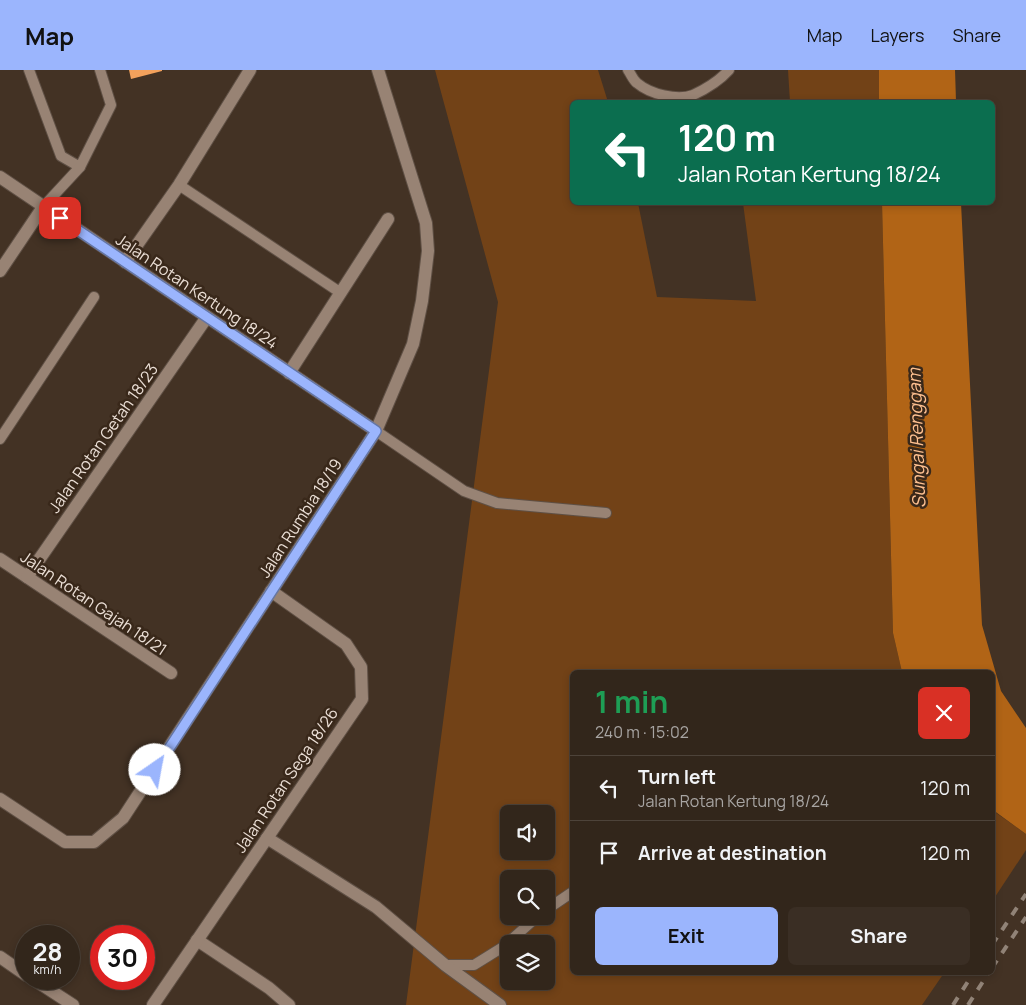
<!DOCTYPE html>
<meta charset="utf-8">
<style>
:root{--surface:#32261b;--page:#3a2e24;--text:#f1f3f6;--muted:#a8a5a3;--line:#4d433a;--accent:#9bb5fd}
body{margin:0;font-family:Manrope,sans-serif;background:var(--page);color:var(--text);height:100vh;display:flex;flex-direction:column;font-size:19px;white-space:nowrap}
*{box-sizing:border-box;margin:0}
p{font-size:16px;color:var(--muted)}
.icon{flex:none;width:28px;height:28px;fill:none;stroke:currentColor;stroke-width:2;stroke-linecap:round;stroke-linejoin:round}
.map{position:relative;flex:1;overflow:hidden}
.details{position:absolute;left:570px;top:600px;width:425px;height:305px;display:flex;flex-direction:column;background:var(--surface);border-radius:8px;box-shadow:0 2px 8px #0003,0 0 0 1px var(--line)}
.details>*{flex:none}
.top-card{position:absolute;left:570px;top:30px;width:425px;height:105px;border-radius:8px;box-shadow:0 2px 8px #0003,0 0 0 1px var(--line);background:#0b6e4f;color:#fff;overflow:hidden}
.buttons{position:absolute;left:500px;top:735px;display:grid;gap:10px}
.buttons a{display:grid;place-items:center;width:55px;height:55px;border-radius:8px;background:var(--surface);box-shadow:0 2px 8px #0003,0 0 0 1px var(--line);font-size:25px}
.speed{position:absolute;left:15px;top:855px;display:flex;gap:10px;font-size:25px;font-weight:700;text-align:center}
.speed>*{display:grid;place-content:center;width:65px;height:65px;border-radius:50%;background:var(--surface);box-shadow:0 2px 8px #0003,0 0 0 1px var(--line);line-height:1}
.speed small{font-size:12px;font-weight:400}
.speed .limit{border:8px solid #d22;background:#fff;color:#111}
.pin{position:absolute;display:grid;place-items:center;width:42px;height:42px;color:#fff;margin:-21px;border-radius:10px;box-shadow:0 2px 8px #0006}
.me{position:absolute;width:55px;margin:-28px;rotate:33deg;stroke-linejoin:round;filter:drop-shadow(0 0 4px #0008)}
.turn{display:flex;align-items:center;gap:18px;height:105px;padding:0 25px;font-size:22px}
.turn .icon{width:65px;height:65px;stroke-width:2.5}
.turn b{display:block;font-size:35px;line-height:42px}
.round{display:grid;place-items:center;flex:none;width:52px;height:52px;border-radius:8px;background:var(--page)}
.headline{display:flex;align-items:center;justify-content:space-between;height:85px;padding:0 25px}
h1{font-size:30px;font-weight:700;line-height:38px;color:#1e9e55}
.cta{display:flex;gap:10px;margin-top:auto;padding:10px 25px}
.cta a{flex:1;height:58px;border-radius:8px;background:var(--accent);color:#111;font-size:20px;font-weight:700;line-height:58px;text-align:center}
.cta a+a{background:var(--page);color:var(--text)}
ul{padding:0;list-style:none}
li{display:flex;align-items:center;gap:15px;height:65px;padding:0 25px;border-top:1px solid var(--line)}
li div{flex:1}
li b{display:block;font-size:19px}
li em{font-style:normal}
header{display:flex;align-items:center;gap:30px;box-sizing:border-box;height:70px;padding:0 25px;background:var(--accent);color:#111}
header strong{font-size:24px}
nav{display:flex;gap:28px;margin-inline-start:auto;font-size:18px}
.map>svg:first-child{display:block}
.green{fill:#724217;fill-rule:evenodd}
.water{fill:#b16416}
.building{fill:#f3a15c}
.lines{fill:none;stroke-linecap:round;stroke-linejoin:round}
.lane-casing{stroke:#5f5045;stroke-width:12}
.street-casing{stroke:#5f5045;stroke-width:14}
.lane{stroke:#988374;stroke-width:10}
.street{stroke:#988374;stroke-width:12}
.rail{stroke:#918377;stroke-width:4;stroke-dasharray:9 9;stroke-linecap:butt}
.route-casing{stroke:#6576a4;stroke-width:12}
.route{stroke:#9bb5fd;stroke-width:9}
.labels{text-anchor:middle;stroke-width:5;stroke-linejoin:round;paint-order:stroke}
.street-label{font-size:16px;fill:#ebdfd6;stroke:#39281a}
.water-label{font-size:18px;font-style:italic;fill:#fec090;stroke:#39281a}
</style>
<header>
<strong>Map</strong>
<nav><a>Map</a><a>Layers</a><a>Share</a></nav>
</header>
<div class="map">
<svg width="1026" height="935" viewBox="0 0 1026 935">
<rect width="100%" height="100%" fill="#433224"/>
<g class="green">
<path d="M435 0H598L608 32H572V132L638 133 657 227 756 231 743 133H882L893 563 902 602H572V902L944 903 922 935H406L498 232ZM509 744H546V781H509ZM509 809H546V846H509ZM509 874H546V911H509Z"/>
<polygon points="788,0 879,0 879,32 790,32"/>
<polygon points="992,740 1026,764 1026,780 993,830"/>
</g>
<g class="water">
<polygon points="879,0 955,0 956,32 879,32"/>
<polygon points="882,133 961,133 982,555 1001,621 1026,658 1026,764 993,740 992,602 902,602 893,563"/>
</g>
<polygon class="building" points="129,0 162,0 162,1 131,9"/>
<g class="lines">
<defs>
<g id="lane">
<polyline points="29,0 61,86 80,97"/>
<path d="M628 0C631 4 633 10 637 13 650 24 677 31 693 25 706 19 720 10 729 0"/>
<polyline points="179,115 341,223"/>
<polyline points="43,137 80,97 111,35 100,0"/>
<polyline points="376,361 464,421 497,433 606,443"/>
<polyline points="0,369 94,227"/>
<polyline points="546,840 571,823"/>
<polyline points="445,895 474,895 503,877 538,846"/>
</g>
<g id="street">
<polyline points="0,107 376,361"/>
<polyline points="125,192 179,115 250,0"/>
<polyline points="0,201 43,137"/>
<polyline points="289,303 388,149"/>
<polyline points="0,489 171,603"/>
<polyline points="27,507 207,247"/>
<polyline points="0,729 65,772 94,772 123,748 376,361 413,274 422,231 428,181 426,153 378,0"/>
<polyline points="267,768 376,837 445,895 500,935"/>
<polyline points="197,870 269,918 289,935"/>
<polyline points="0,887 26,905"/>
<polyline points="33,909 73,935"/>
<polyline points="153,935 362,629 361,597 346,574 271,521"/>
</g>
</defs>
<use href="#lane" class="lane-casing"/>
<use href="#street" class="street-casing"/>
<use href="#lane" class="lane"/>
<use href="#street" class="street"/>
<g class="rail">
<polyline points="992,875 1026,824"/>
<polyline points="992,898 1026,847"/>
<polyline points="953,935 974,902"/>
<polyline points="968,935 989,902"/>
</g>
</g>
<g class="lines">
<defs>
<polyline id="route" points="60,148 376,361 155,700"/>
</defs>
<use href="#route" class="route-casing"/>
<use href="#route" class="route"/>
</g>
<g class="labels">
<g class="street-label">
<text transform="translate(197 221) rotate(34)" y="6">Jalan Rotan Kertung 18/24</text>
<text transform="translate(103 368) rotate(-55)" y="6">Jalan Rotan Getah 18/23</text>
<text transform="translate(300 448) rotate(-57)" y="6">Jalan Rumbia 18/19</text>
<text transform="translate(94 533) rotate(34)" y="6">Jalan Rotan Gajah 18/21</text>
<text transform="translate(286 710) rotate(-56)" y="6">Jalan Rotan Sega 18/26</text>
</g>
<g class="water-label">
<text transform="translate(917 368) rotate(-92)" y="6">Sungai Renggam</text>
</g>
</g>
</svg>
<div class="buttons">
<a><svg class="icon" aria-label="sound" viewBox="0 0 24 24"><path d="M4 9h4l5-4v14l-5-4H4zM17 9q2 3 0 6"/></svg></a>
<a><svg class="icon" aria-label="search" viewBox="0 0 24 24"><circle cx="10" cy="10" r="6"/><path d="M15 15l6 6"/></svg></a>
<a><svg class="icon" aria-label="layers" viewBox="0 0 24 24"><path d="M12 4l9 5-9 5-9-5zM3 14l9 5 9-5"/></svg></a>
</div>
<div class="speed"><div>28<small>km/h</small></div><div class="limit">30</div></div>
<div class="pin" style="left:60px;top:148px;background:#d93025"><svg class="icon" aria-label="arrive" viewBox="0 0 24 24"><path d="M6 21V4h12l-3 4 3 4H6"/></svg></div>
<svg class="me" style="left:155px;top:700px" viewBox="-20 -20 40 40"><circle r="19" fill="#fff"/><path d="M0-13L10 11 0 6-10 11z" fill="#9bb5fd"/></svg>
<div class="top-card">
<div class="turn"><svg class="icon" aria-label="left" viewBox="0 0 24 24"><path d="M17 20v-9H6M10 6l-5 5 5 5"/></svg><div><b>120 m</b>Jalan Rotan Kertung 18/24</div></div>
</div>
<section class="details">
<div class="headline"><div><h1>1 min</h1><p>240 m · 15:02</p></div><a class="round" style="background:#d93025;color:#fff"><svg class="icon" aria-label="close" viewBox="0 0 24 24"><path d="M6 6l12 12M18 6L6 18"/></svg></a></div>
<ul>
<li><svg class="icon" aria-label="left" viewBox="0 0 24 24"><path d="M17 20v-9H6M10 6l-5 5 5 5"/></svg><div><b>Turn left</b><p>Jalan Rotan Kertung 18/24</p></div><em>120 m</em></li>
<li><svg class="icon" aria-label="arrive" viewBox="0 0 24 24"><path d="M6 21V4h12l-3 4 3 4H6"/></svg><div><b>Arrive at destination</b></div><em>120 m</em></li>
</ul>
<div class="cta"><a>Exit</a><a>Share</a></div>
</section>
</div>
